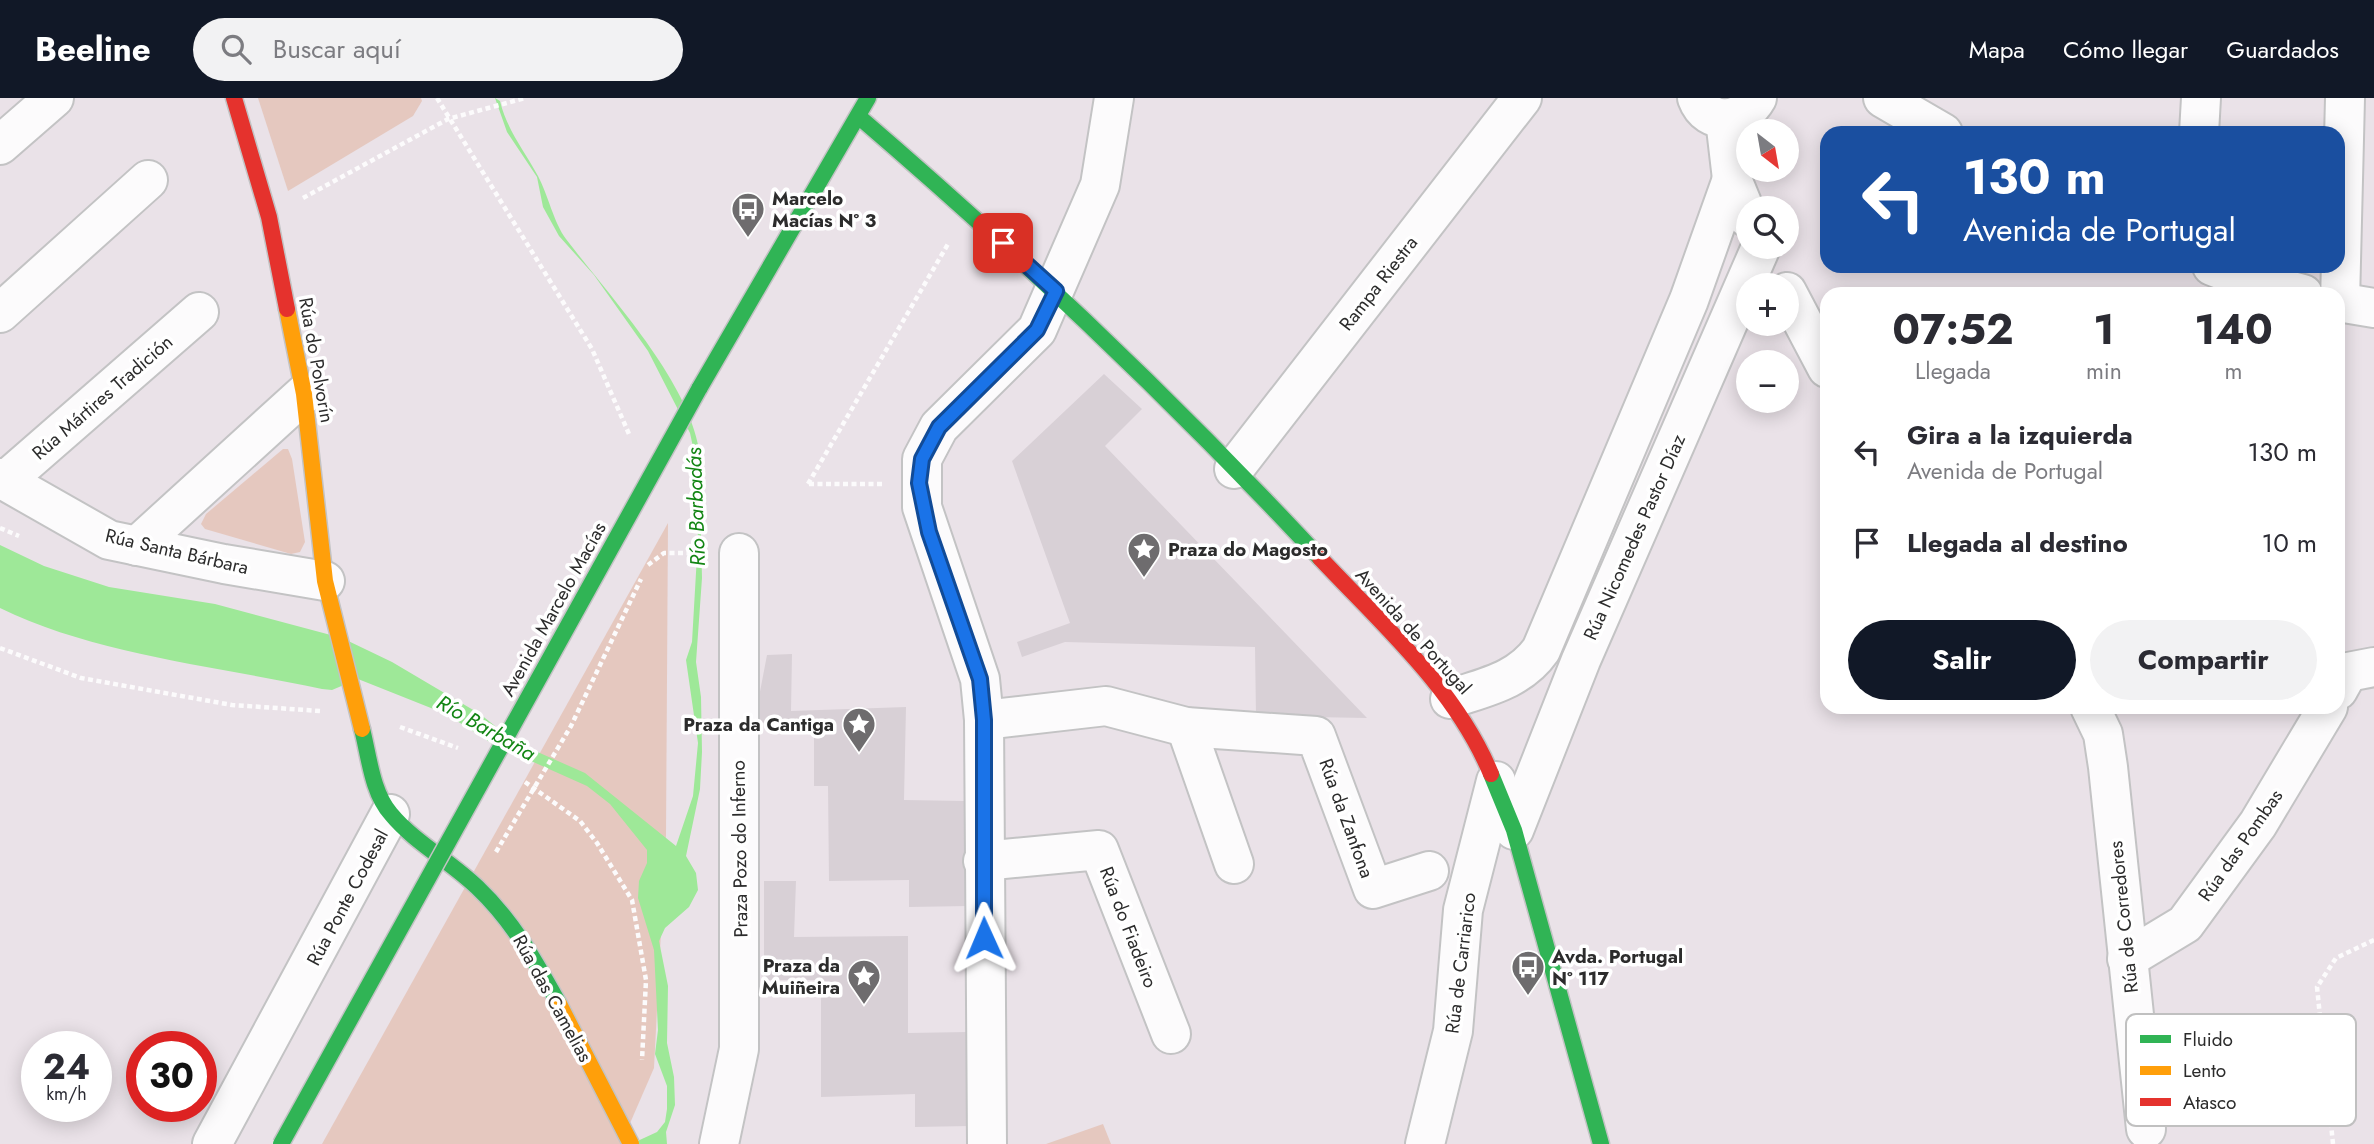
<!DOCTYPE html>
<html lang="es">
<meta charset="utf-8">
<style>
:root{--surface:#fff;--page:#f2f2f3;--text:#2b2b33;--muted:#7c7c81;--accent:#111827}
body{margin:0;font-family:Jost,sans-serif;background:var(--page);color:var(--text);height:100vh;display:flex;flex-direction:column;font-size:26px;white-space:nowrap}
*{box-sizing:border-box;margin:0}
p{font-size:23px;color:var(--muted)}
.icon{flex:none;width:38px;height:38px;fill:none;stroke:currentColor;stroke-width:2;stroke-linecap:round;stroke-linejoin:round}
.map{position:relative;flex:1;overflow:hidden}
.side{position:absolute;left:1820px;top:189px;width:525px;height:427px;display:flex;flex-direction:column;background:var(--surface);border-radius:21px;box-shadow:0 4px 18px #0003}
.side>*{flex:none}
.top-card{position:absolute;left:1820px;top:28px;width:525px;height:147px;border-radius:21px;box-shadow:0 4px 18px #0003;background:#1a4fa0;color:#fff;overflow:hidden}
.needle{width:46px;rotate:149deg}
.tools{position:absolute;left:1736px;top:21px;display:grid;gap:14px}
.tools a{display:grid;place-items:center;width:63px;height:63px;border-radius:50%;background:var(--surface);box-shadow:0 4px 18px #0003;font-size:35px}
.speed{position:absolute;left:21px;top:933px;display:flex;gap:14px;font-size:35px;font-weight:700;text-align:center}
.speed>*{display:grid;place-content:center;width:91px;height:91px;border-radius:50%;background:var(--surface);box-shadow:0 4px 18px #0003;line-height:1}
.speed small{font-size:18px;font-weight:400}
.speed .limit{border:10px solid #d22;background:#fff;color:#111}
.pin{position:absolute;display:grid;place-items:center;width:60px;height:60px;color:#fff;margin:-30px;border-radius:14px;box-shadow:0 4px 10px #0006}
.me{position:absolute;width:77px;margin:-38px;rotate:359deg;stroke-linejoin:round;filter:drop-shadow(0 0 5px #0008)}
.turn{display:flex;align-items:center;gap:24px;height:147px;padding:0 28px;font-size:32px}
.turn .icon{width:91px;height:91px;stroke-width:2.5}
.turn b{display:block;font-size:49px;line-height:60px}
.eta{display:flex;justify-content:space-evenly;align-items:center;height:119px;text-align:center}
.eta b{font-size:42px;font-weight:700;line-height:49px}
.primary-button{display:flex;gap:14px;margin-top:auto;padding:14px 28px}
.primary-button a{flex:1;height:80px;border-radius:42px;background:var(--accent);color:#fff;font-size:28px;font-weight:700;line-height:80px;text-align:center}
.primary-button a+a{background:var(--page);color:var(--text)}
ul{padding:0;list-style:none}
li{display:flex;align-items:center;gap:21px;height:91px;padding:0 28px}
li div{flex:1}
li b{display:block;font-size:26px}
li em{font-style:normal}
header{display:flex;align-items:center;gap:42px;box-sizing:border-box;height:98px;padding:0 35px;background:var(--accent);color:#fff}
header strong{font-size:33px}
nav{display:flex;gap:38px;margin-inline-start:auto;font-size:24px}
.search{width:490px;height:63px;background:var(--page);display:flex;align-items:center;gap:18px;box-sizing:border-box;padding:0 24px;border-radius:38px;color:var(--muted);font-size:26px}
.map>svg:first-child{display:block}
.green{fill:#e5c8bf}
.plaza{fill:#d8d0d6}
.water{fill:#9ee898}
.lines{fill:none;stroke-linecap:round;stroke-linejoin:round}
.street-casing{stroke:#c3c3c4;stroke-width:42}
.fast-casing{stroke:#c3c3c4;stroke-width:19}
.slow-casing{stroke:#c3c3c4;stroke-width:19}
.jam-casing{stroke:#c3c3c4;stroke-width:19}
.path{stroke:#fcfbfc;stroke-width:4.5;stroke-dasharray:5 3.5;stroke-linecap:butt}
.street{stroke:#fcfbfc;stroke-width:38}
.fast{stroke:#30b455;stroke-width:16}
.slow{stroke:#ff9f0a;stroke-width:16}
.jam{stroke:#e5322d;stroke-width:16}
.fast-bridge-casing{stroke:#c3c3c4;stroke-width:19;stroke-linecap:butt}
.slow-bridge-casing{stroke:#c3c3c4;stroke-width:19;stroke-linecap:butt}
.fast-bridge{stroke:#30b455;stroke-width:16}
.slow-bridge{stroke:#ff9f0a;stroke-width:16}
.route-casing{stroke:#114b97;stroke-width:18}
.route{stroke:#1a73e8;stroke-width:12}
.labels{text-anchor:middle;stroke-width:7;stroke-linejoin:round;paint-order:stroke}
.poi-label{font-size:19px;font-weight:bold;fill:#2c2c2c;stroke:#fff;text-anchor:start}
.street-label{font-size:19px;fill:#2c2c2c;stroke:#fff}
.water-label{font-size:21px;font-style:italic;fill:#128513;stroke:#fff}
.key{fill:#fff;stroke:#c0c0c0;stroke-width:2}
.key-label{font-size:19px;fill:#2c2c2c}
</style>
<header>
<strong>Beeline</strong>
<div class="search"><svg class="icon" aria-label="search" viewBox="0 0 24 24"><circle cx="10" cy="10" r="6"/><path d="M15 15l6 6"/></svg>Buscar aquí</div>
<nav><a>Mapa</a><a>Cómo llegar</a><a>Guardados</a></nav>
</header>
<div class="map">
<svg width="2374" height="1046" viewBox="0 0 2374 1046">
<rect width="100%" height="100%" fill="#eae2e8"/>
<g class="green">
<polygon points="258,0 421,0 422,3 413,18 288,93"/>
<polygon points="283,351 288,351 292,361 305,444 300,454 291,456 205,431 201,426 206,416"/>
<polygon points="668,425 666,737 654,970 621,1046 322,1046"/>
<polygon points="1103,1026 1111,1046 1046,1046"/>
</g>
<g class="plaza">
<polygon points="1104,276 1142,311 1105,348 1367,620 1256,618 1255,549 1065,544 1022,559 1017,544 1070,525 1012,363"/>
<polygon points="792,556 791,613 906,609 904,702 965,703 968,808 909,809 909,782 829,783 828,688 814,688 814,625 754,625 767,557"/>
<polygon points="764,783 796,783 794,839 908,838 908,935 968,934 970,1028 915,1029 915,996 821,999 821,882 764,882"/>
</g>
<path class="water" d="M495 0 500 3C507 32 524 52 538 78 548 97 554 125 566 141 610 199 686 279 699 351L702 480 696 564 701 599 702 654 700 691 686 758 696 775 698 792 689 809 665 830 659 843 668 888 667 945 674 979 675 1007 666 1034 667 1046H631L657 1034 665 1024 667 1011V988L655 956 658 932 654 852 638 800 639 783 647 765V752L610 706 587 688 493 646 446 616 358 581 332 592 322 591C217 568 96 557 0 510V447L44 468 109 489 215 506 342 540 392 564 480 616 515 644 585 675 676 748 693 698 698 645 686 562 692 544 698 440 693 349 690 335 648 253 594 177 559 138 543 109 537 79 507 34Z"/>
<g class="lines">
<defs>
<g id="street">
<path d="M1697 0C1708 30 1744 24 1757 0"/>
<polyline points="1883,0 1943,35"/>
<polyline points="1725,21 1732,81 1748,120"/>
<polyline points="2199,35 2201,0"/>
<polyline points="0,47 54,0"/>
<polyline points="2212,168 2243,180 2303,196"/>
<polyline points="1787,194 1827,270"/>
<polyline points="2338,204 2374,210"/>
<polyline points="2340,204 2345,0"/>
<polyline points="0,215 148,82"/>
<polyline points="1234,371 1522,0"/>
<polyline points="0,380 109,442 224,466 325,483"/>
<polyline points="5,383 199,214"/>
<polyline points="137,448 304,296"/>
<polyline points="2338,592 2348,574 2374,569"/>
<path d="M1450 601C1485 589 1519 583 1541 552L1689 202 1732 81"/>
<polyline points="2090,609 2103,636 2108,669 2146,1031"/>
<polyline points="984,622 1106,608 1186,629 1316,638 1373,791 1429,773"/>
<polyline points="1186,629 1234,766"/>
<polyline points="1514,732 1581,562 1761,149"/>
<polyline points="983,763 1099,752 1171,936"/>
<polyline points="2127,861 2185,826 2258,726 2328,609"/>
<polyline points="212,1046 390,716"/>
<polyline points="719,1046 739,951 739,455"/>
<polyline points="987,1046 984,622 980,581 922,409 922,361 939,329 1037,232 1100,87 1114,0"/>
<polyline points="1425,1046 1453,933 1463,812 1496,683"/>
</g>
<g id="fast">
<path d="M858 18C1020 157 1175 304 1320 460"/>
<polyline points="699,291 868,0"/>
<path d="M362 631C369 658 372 695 391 716 414 744 450 763 477 789 513 823 535 863 559 906"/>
<polyline points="1491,676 1514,732 1601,1046"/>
</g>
<polyline id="slow" points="287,211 304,296 325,483 362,631"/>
<g id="jam">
<polyline points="234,0 269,119 287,211"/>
<path d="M1320 460C1382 526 1456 591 1491 676"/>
</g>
</defs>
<use href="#street" class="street-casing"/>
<use href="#fast" class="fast-casing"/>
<use href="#slow" class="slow-casing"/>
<use href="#jam" class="jam-casing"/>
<g class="path">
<polyline points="437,0 592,251 629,336"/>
<polyline points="303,100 448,21 525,0"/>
<polyline points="808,386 948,146"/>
<polyline points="809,386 884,386"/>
<polyline points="0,430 19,438"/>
<polyline points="648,467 664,455 702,455"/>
<polyline points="0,550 81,580 232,607 320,613"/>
<polyline points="400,629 458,650"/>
<polyline points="525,684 580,723 597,745 632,802 646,882 642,962"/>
<polyline points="496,754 571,628 641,481"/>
<polyline points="2333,1046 2317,889 2336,860 2374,842"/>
</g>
<use href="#street" class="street"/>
<use href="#fast" class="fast"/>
<use href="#slow" class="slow"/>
<use href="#jam" class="jam"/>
<defs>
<polyline id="fast-bridge" points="281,1046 699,291"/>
<polyline id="slow-bridge" points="559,906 631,1046"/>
</defs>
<use href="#fast-bridge" class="fast-bridge-casing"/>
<use href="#slow-bridge" class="slow-bridge-casing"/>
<use href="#fast-bridge" class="fast-bridge"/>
<use href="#slow-bridge" class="slow-bridge"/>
</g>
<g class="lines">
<defs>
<polyline id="route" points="984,840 984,622 980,581 929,434 919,385 922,361 939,329 1037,232 1056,193 1003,145"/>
</defs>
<use href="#route" class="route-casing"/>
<use href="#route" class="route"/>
</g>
<defs>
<symbol id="bus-pin" viewBox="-11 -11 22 30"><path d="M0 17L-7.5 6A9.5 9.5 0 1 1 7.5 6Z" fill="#6e6c6e" stroke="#fff"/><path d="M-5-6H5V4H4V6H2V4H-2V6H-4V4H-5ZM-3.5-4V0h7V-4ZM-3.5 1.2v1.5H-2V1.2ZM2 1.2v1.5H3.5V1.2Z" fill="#fff"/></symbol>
<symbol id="sight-pin" viewBox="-11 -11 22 30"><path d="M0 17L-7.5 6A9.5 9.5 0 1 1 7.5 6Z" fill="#6e6c6e" stroke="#fff"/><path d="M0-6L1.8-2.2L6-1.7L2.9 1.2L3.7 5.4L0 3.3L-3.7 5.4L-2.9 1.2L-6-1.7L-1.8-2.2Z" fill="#fff"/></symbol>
</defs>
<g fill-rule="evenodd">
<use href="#bus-pin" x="729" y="92" width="38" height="52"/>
<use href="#sight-pin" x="1125" y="432" width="38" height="52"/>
<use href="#sight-pin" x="840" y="607" width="38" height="52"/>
<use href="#bus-pin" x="1509" y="850" width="38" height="52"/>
<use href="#sight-pin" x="845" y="859" width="38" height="52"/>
</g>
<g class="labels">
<g class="poi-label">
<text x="772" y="107">Marcelo<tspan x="772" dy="22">Macías Nº 3</tspan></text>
<text x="1168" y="458">Praza do Magosto</text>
<text x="834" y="633" text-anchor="end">Praza da Cantiga</text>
<text x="1552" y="865">Avda. Portugal<tspan x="1552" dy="22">Nº 117</tspan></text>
<text x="840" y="874" text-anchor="end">Praza da<tspan x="840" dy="22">Muiñeira</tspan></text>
</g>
<g class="street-label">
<text transform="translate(1378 185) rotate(-52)" y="7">Rampa Riestra</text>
<text transform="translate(317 262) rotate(80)" y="7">Rúa do Polvorín</text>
<text transform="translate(102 299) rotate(-41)" y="7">Rúa Mártires Tradición</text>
<text transform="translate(1634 439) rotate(-66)" y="7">Rúa Nicomedes Pastor Díaz</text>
<text transform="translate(177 453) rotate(13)" y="7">Rúa Santa Bárbara</text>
<text transform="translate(553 511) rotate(-61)" y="7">Avenida Marcelo Macías</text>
<text transform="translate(1414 533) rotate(48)" y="7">Avenida de Portugal</text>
<text transform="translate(1347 720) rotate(70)" y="7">Rúa da Zanfona</text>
<text transform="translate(2240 747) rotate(-55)" y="7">Rúa das Pombas</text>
<text transform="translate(739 751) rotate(-91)" y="7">Praza Pozo do Inferno</text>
<text transform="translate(347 799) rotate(-62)" y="7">Rúa Ponte Codesal</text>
<text transform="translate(2123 819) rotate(-96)" y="7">Rúa de Corredores</text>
<text transform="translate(1129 829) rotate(69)" y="7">Rúa do Fiadeiro</text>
<text transform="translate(1460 865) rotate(-83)" y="7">Rúa de Carriarico</text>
<text transform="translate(553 900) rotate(61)" y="7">Rúa das Camelias</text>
</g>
<g class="water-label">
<text transform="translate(696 409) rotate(-92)" y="7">Río Barbadás</text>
<text transform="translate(486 630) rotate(30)" y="7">Río Barbaña</text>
</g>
</g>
<rect x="2126" y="916" width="230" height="112" rx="10" class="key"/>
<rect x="2140" y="937" width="31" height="8" fill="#30b455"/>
<rect x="2140" y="968" width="31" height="9" fill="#ff9f0a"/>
<rect x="2140" y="1000" width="31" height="8" fill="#e5322d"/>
<g class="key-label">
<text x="2183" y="948">Fluido</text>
<text x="2183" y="979">Lento</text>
<text x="2183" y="1011">Atasco</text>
</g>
</svg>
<div class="tools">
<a><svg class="needle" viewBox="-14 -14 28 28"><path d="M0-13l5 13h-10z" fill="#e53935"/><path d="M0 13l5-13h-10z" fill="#7c7c81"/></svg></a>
<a><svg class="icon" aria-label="search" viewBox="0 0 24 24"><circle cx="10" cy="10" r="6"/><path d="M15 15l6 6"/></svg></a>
<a>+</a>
<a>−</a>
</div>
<div class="speed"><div>24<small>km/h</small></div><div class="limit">30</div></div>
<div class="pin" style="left:1003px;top:145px;background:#d93025"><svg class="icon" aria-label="arrive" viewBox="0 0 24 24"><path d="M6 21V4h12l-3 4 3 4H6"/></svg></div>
<svg class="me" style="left:984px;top:840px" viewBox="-20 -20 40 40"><path d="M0-17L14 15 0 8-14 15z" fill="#1a73e8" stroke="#fff" stroke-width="4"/></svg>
<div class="top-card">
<div class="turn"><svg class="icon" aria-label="left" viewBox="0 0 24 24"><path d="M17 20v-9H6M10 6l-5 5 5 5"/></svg><div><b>130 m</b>Avenida de Portugal</div></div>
</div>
<section class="side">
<div class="eta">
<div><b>07:52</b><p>Llegada</p></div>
<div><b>1</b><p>min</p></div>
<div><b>140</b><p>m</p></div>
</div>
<ul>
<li><svg class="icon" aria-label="left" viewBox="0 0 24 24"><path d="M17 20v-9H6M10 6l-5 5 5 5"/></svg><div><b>Gira a la izquierda</b><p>Avenida de Portugal</p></div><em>130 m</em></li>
<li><svg class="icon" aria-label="arrive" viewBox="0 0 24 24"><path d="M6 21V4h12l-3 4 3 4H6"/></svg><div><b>Llegada al destino</b></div><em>10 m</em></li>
</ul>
<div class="primary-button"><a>Salir</a><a>Compartir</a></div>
</section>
</div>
